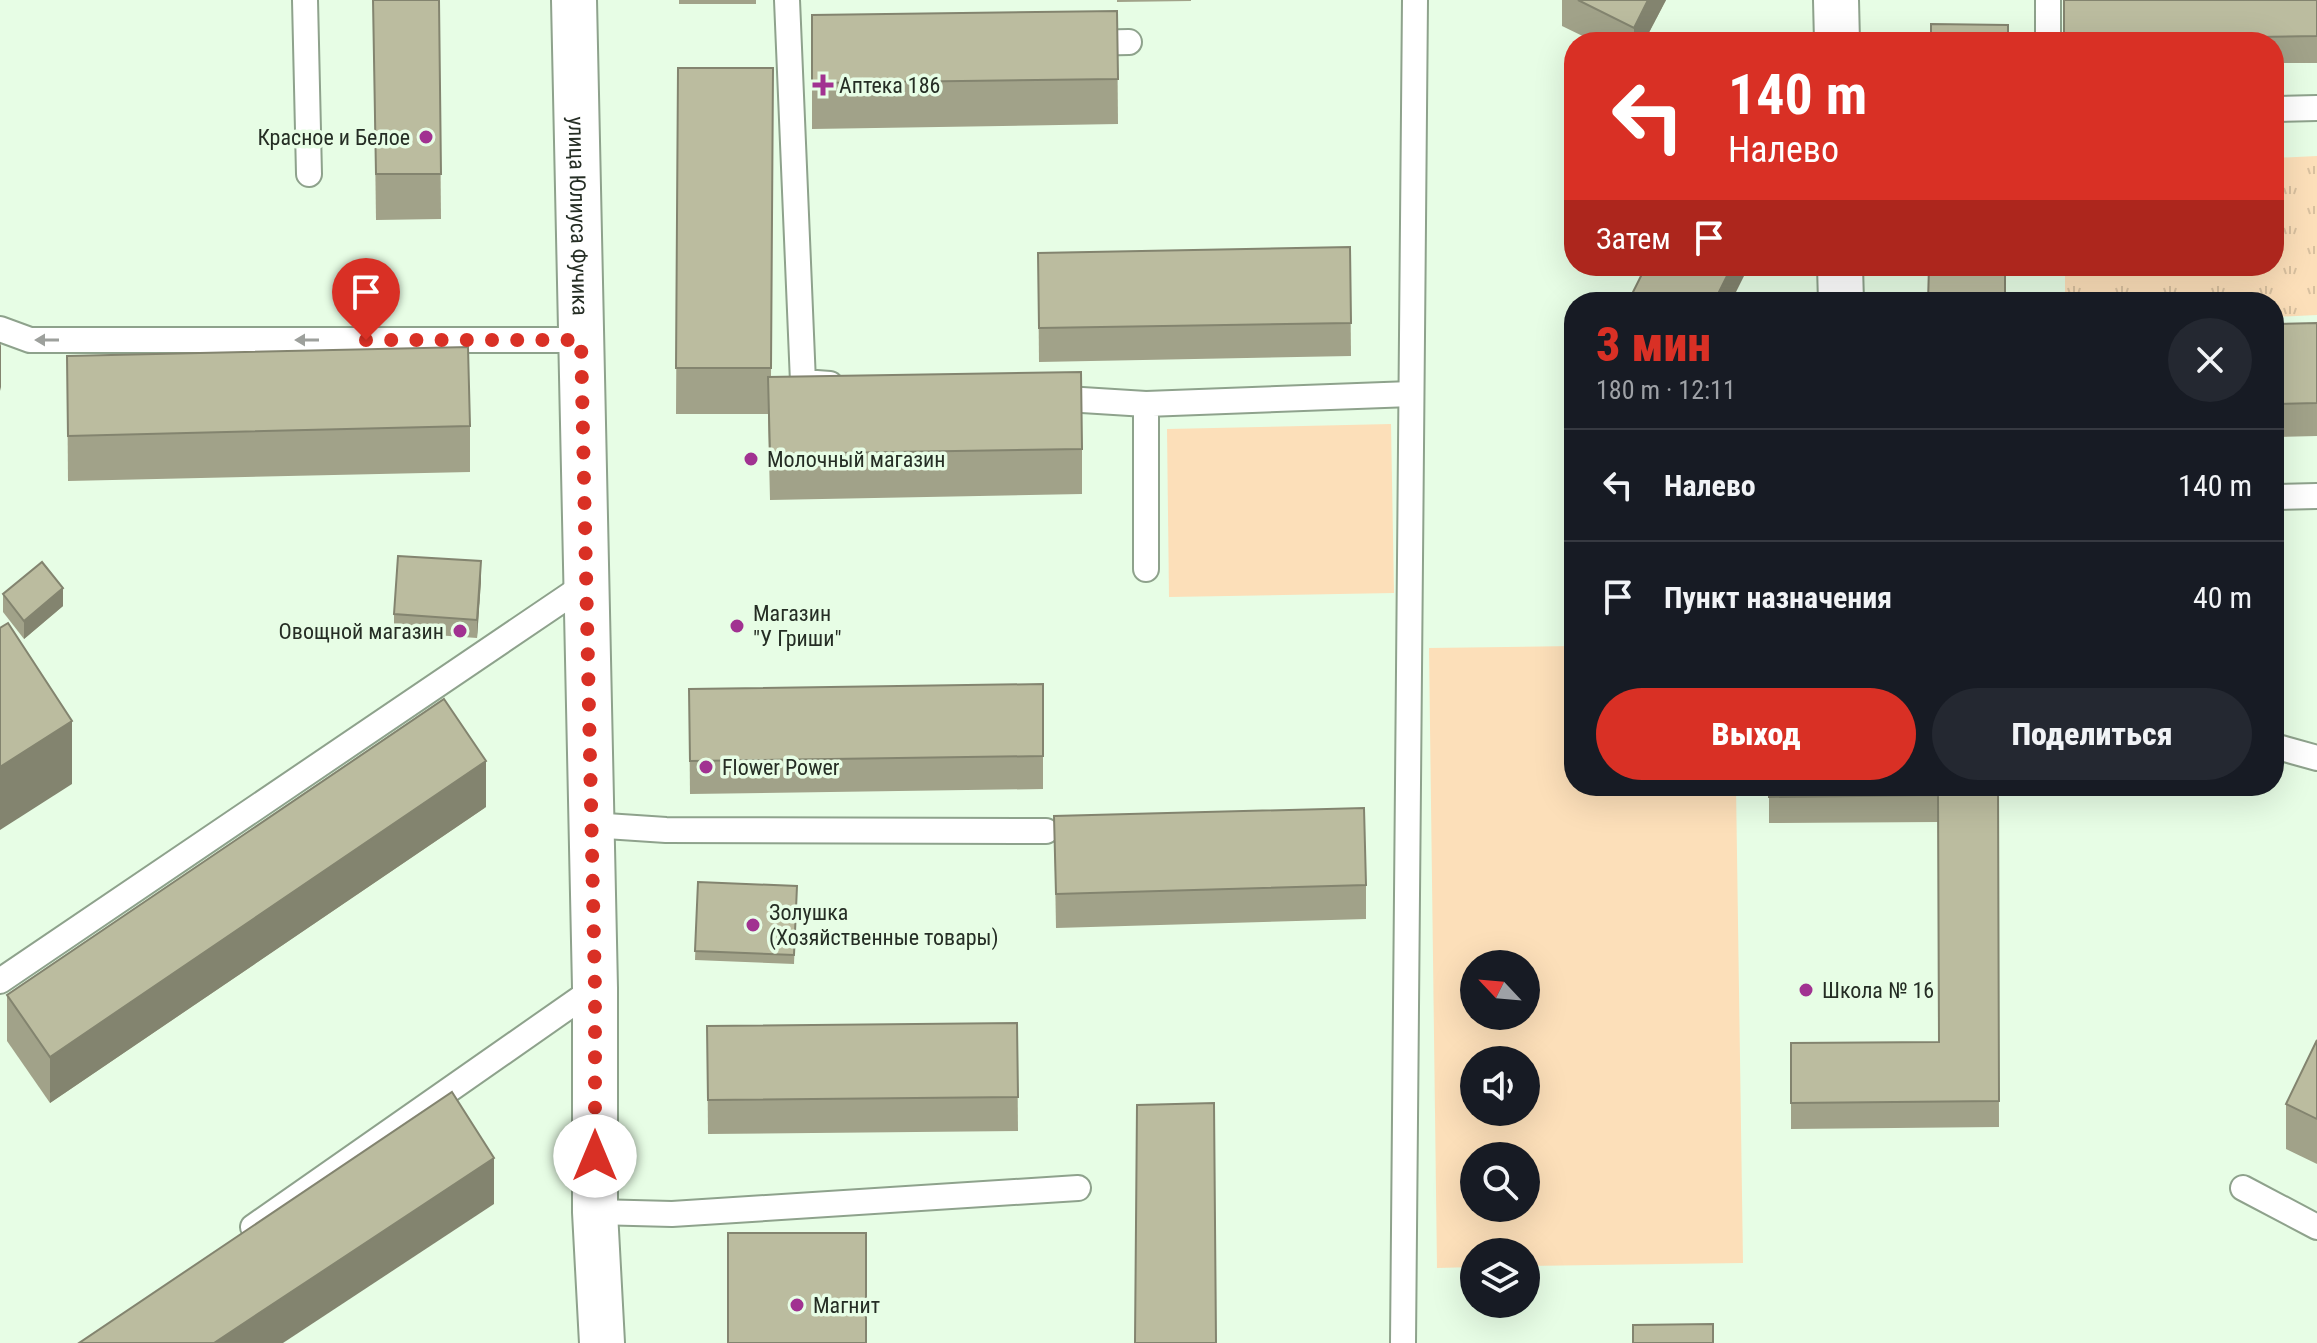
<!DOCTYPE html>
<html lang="ru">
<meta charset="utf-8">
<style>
:root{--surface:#171b24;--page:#242831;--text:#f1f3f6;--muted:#9ea1a6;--line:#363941;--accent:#d93025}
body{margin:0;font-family:"Roboto Condensed",sans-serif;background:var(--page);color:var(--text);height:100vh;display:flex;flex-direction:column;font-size:30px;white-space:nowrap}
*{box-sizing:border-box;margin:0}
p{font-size:26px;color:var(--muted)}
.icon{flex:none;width:44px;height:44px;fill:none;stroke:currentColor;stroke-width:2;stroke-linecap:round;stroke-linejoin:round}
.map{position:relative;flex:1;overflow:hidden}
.drawer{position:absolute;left:1564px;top:292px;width:720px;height:504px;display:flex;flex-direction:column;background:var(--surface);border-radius:32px;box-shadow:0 8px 32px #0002}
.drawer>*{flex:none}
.top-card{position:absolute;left:1564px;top:32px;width:720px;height:244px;border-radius:32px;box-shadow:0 8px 32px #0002;background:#d93025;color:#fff;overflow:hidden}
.needle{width:52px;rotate:296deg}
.tools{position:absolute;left:1460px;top:950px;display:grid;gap:16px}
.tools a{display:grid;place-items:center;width:80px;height:80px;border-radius:50%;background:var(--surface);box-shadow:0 8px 32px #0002;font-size:40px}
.pin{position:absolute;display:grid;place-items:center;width:68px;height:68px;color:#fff;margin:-82px -34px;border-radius:50% 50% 50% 0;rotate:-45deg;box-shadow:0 0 8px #0007}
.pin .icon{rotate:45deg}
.me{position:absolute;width:88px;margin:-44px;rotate:0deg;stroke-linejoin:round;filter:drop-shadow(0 0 6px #0008)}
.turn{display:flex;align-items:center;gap:28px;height:168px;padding:0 32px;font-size:36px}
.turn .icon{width:104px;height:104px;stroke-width:2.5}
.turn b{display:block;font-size:56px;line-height:68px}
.then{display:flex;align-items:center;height:76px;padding:0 32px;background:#0003;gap:16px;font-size:30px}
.round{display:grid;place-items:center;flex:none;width:84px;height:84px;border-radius:42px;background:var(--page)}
.head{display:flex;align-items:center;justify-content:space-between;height:136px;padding:0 32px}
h1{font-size:48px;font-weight:800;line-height:60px;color:var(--accent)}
.action{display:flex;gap:16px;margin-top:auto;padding:16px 32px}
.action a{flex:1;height:92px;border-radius:48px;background:var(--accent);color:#fff;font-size:32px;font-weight:800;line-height:92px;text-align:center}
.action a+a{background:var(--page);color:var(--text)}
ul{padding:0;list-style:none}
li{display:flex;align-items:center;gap:24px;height:112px;padding:0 32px;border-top:2px solid var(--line)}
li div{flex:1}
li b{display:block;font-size:30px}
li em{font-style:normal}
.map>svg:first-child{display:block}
.park{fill:url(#park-tufts)}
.garden{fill:#fcdfb9;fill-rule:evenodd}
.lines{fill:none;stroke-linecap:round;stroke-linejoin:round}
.lane-casing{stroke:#8ea28c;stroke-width:28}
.street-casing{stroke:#8ea28c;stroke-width:48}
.secondary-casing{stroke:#8ea28c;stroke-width:48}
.lane{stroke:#fff;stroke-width:24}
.street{stroke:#fff;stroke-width:44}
.secondary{stroke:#fff;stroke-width:44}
.wall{fill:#a1a289}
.shaded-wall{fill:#83846f}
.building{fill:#bbbc9f;stroke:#83846f;stroke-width:2}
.oneway{fill:#9da09c}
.route{stroke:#d93025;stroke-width:14;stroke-dasharray:0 25.2}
.poi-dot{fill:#a13291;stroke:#e7fde5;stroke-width:3}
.labels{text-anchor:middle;stroke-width:7;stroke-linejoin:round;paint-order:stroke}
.poi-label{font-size:22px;fill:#252d24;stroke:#e7fde5;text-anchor:start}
.street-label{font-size:22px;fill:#252d24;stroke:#e7fde5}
</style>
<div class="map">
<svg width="2317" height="1343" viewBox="0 0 2317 1343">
<defs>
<pattern id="park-tufts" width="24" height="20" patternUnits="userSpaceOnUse" patternTransform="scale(2)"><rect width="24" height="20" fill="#fcdfb9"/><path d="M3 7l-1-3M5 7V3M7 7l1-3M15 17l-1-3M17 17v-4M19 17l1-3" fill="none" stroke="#d8c09f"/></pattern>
</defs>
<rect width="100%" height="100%" fill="#e7fde5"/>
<polygon class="park" points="2317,156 2317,315 2274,317 2274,302 2065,302 2065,266 2274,266 2274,158"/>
<g class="garden">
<polygon points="1391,424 1394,593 1169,597 1167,429"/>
<path d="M1574 646V786H1736L1743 1263 1526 1266V1252H1474V1267L1437 1268 1429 648ZM1474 964H1526V1016H1474ZM1474 1060H1526V1112H1474ZM1474 1156H1526V1208H1474Z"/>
</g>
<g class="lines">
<defs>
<g id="lane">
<polyline points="305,0 309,174"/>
<polyline points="787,0 803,382 830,384"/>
<polyline points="2048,0 2048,42"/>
<polyline points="1085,43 1129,42"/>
<polyline points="2274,109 2317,108"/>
<polyline points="0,329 30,340 581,340"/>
<polyline points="1050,398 1146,404"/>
<polyline points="2274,497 2317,496"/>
<polyline points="1146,569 1146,404 1411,394"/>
<polyline points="2274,746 2317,758"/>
<polyline points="591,825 666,830 1046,831"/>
<polyline points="0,981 586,584"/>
<polyline points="2243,1188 2317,1227"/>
<polyline points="595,1212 672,1214 1078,1188"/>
<polyline points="253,1227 595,988"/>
<polyline points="1403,1343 1415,0"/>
</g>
<g id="street">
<polyline points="1836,0 1837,42"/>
<polyline points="1840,266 1841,302"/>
</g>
<g id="secondary">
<path id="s1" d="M574 0 595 988V1212L602 1343"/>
</g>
</defs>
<use href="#lane" class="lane-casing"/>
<use href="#street" class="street-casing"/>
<use href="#secondary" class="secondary-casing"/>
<use href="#lane" class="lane"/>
<use href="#street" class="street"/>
<use href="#secondary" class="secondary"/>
</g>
<g class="wall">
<polygon points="373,0 439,0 441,219 376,220"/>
<rect x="679" y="0" width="77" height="4"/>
<polygon points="1117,0 1191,0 1191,1 1117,2"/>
<polygon points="1562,0 1666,0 1644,42 1595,42 1562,26"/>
<polygon points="2064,0 2317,0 2317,63 2274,63 2274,42 2064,42"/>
<polygon points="1117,11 1118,124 812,129 812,15"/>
<polygon points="678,68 773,68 771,377 1082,449 1082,494 770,500 768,414 676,414"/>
<polygon points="1350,247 1351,356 1039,362 1038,253"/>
<polygon points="2317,323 2317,436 2274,437 2274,324"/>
<polygon points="67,356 470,426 470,472 68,481"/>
<polygon points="1574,412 1574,447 1573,447"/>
<polygon points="481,580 477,638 394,632 394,614"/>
<polygon points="3,594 63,606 24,639 3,612"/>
<polygon points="1043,684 1043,789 690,794 689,689"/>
<polygon points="1769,786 1998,786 1999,1127 1791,1129 1791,1043 1939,1042 1938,822 1769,823"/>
<polygon points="486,807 50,1103 7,1041 7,995"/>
<polygon points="1054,816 1366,885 1366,919 1056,928"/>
<polygon points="698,882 797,886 794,964 695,960"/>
<polygon points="1017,1023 1018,1131 708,1134 707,1026"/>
<polygon points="2317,1040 2317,1164 2286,1149 2286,1104"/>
</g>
<g class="shaded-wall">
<polygon points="1648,0 1666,0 1644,42 1634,42 1634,28"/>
<polygon points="1732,266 1749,266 1731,302 1714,302"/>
<polygon points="1,342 1,387 0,391 0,346"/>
<polygon points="481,561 481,580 477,638 477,620"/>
<polygon points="63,588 63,606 24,639 24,621"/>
<polygon points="72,721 72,784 0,830 0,767"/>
<polygon points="486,761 486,807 50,1103 50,1057"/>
<polygon points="494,1158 494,1204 283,1343 214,1343"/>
</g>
<g class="building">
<polygon points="373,0 439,0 441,174 376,174"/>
<polygon points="1578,0 1648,0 1634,28"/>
<polygon points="2064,0 2317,0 2317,36 2064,40"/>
<polygon points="1117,11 1118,79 812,83 812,15"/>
<polygon points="1931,24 2008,25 2008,42 1931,42"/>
<polygon points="678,68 773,68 771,368 676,368"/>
<polygon points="1350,247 1351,323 1039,328 1038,253"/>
<polygon points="1646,266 1732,266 1714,302 1628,302"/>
<polygon points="1929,266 2005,266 2005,302 1928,302"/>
<polygon points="2317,323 2317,403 2274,404 2274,324"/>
<polygon points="468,347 470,426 68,436 67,356"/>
<polygon points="1081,372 1082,449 770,454 768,377"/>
<polygon points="398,556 481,561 477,620 394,614"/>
<polygon points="42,562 63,588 24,621 3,594"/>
<polygon points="8,623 72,721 0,767 0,628"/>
<polygon points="1043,684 1043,756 690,761 689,689"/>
<polygon points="444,699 486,761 50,1057 7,995"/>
<polygon points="1769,786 1998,786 1999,1101 1791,1103 1791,1043 1939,1042 1938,795 1769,797"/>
<polygon points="1364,808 1366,885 1056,894 1054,816"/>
<polygon points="698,882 797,886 794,955 695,951"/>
<polygon points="1017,1023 1018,1097 708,1100 707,1026"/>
<polygon points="2317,1040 2317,1119 2286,1104"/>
<polygon points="452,1092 494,1158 214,1343 79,1343"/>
<polygon points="1214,1103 1216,1343 1135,1343 1137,1105"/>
<rect x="728" y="1233" width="138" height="110"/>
<polygon points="1713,1324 1713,1343 1633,1343 1633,1325"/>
</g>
<defs><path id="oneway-solid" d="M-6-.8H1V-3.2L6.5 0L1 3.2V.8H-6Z" transform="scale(2)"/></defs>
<g class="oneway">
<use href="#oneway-solid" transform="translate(47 340) rotate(180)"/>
<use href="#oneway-solid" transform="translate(307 340) rotate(180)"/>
</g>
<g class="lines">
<polyline class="route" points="366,340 581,340 595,988 595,1156"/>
</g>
<g class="poi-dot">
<path d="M819 73h8v8h8v8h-8v8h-8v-8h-8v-8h8z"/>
<circle cx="426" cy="137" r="8"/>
<circle cx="751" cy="459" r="8"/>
<circle cx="737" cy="626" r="8"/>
<circle cx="460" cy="631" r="8"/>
<circle cx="706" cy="767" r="8"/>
<circle cx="753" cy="925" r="8"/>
<circle cx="1806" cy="990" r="8"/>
<circle cx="797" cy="1305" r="8"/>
</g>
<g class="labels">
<g class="poi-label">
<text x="839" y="93">Аптека 186</text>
<text x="410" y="145" text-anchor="end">Красное и Белое</text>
<text x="767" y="467">Молочный магазин</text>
<text x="753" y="621">Магазин<tspan x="753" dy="25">"У Гриши"</tspan></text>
<text x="444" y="639" text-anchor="end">Овощной магазин</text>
<text x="722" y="775">Flower Power</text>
<text x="769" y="920">Золушка<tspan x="769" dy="25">(Хозяйственные товары)</tspan></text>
<text x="1822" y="998">Школа № 16</text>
<text x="813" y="1313">Магнит</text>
</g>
<g class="street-label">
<text dy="8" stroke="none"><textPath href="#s1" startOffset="216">улица Юлиуса Фучика</textPath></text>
</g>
</g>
</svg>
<div class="tools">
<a><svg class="needle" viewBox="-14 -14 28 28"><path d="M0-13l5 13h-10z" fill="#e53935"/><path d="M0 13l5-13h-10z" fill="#9ea1a6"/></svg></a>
<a><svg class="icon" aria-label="sound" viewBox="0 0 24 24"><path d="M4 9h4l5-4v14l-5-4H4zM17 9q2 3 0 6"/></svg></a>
<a><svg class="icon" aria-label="search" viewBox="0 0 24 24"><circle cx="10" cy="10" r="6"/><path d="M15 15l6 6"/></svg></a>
<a><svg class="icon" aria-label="layers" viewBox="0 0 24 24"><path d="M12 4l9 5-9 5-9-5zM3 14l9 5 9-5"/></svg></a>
</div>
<div class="pin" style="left:366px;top:340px;background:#d93025"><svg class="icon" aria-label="arrive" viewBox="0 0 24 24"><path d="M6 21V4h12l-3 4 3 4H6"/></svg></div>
<svg class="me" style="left:595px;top:1156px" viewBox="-20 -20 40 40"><circle r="19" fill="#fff"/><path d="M0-13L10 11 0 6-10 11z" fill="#d93025"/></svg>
<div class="top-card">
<div class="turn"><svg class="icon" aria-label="left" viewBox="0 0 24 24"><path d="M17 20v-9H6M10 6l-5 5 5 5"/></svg><div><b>140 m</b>Налево</div></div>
<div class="then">Затем<svg class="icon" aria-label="arrive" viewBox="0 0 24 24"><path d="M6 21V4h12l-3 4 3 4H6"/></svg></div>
</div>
<section class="drawer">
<div class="head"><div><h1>3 мин</h1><p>180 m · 12:11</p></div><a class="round"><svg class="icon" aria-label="close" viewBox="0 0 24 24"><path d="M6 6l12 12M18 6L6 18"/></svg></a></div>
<ul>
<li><svg class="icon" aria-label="left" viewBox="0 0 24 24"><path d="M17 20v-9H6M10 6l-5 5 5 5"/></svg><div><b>Налево</b></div><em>140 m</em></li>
<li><svg class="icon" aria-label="arrive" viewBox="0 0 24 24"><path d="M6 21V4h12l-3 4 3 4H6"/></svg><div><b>Пункт назначения</b></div><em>40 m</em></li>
</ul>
<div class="action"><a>Выход</a><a>Поделиться</a></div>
</section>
</div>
